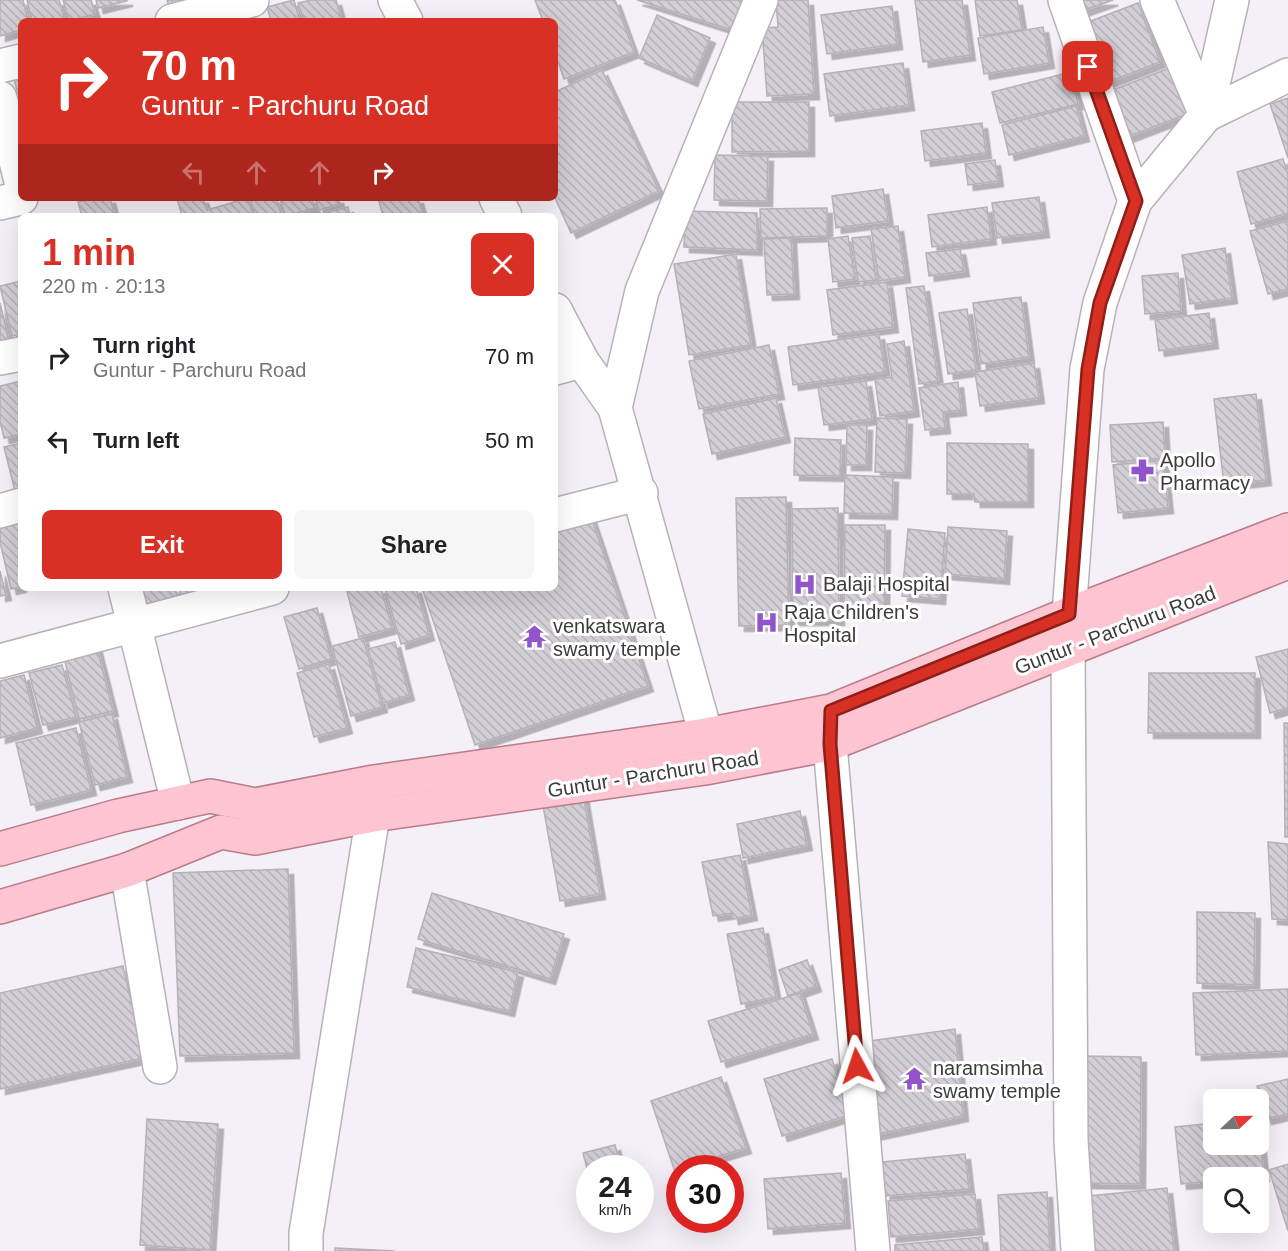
<!DOCTYPE html>
<meta charset="utf-8">
<style>
:root{--surface:#fff;--page:#f6f6f6;--text:#202124;--muted:#757577;--accent:#d93025}
body{margin:0;font-family:Helvetica,sans-serif;background:var(--page);color:var(--text);height:100vh;display:flex;flex-direction:column;font-size:22px;white-space:nowrap}
*{box-sizing:border-box;margin:0}
p{font-size:20px;color:var(--muted)}
.icon{flex:none;width:33px;height:33px;fill:none;stroke:currentColor;stroke-width:2;stroke-linecap:round;stroke-linejoin:round}
.map{position:relative;flex:1;overflow:hidden}
.panel{position:absolute;left:18px;top:213px;width:540px;height:378px;display:flex;flex-direction:column;background:var(--surface);border-radius:9px;box-shadow:0 6px 24px #0002}
.panel>*{flex:none}
.top-card{position:absolute;left:18px;top:18px;width:540px;height:183px;border-radius:9px;box-shadow:0 6px 24px #0002;background:#d93025;color:#fff;overflow:hidden}
.needle{width:39px;rotate:68deg}
.buttons{position:absolute;left:1203px;top:1089px;display:grid;gap:12px}
.buttons a{display:grid;place-items:center;width:66px;height:66px;border-radius:9px;background:var(--surface);box-shadow:0 6px 24px #0002;font-size:30px}
.speed{position:absolute;left:576px;top:1155px;display:flex;gap:12px;font-size:30px;font-weight:700;text-align:center}
.speed>*{display:grid;place-content:center;width:78px;height:78px;border-radius:50%;background:var(--surface);box-shadow:0 6px 24px #0002;line-height:1}
.speed small{font-size:15px;font-weight:400}
.speed .limit{border:9px solid #d22;background:#fff;color:#111}
.pin{position:absolute;display:grid;place-items:center;width:51px;height:51px;color:#fff;margin:-26px;border-radius:12px;box-shadow:0 3px 9px #0006}
.me{position:absolute;width:66px;margin:-33px;rotate:355deg;stroke-linejoin:round;filter:drop-shadow(0 0 4px #0008)}
.turn{display:flex;align-items:center;gap:21px;height:126px;padding:0 24px;font-size:27px}
.turn .icon{width:78px;height:78px;stroke-width:2.5}
.turn b{display:block;font-size:42px;line-height:51px}
.lanes{display:flex;align-items:center;height:57px;padding:0 24px;background:#0003;justify-content:center;gap:30px;direction:ltr}
.lanes .off{opacity:.35}
.round{display:grid;place-items:center;flex:none;width:63px;height:63px;border-radius:9px;background:var(--page)}
.headline{display:flex;align-items:center;justify-content:space-between;height:102px;padding:0 24px}
h1{font-size:36px;font-weight:800;line-height:45px;color:var(--accent)}
.cta{display:flex;gap:12px;margin-top:auto;padding:12px 24px}
.cta a{flex:1;height:69px;border-radius:9px;background:var(--accent);color:#fff;font-size:24px;font-weight:800;line-height:69px;text-align:center}
.cta a+a{background:var(--page);color:var(--text)}
ul{padding:0;list-style:none}
li{display:flex;align-items:center;gap:18px;height:84px;padding:0 24px}
li div{flex:1}
li b{display:block;font-size:22px}
li em{font-style:normal}
.map>svg:first-child{display:block}
.building{fill:url(#building-back-hatch);stroke:#b6b1b8;stroke-width:1.5;filter:url(#shadow)}
.lines{fill:none;stroke-linecap:round;stroke-linejoin:round}
.street-casing{stroke:#b7b2b9;stroke-width:36}
.secondary-casing{stroke:#b7b2b9;stroke-width:36}
.primary-casing{stroke:#b97c8a;stroke-width:36}
.street{stroke:#fff;stroke-width:33}
.secondary{stroke:#fff;stroke-width:33}
.primary{stroke:#fdc5d1;stroke-width:33}
.route-casing{stroke:#8d1f18;stroke-width:15}
.route{stroke:#d93025;stroke-width:10}
.labels{text-anchor:middle;stroke-width:6;stroke-linejoin:round;paint-order:stroke}
.poi-label{font-size:20px;fill:#3d3b3e;stroke:#fff;text-anchor:start}
.street-label{font-size:20px;fill:#3d3b3e;stroke:#fff}
</style>
<div class="map">
<svg width="1288" height="1251" viewBox="0 0 1288 1251">
<defs>
<pattern id="building-back-hatch" width="6" height="6" patternUnits="userSpaceOnUse" patternTransform="scale(1.5)"><rect width="6" height="6" fill="#d3cdd5"/><path d="M-1 5l2 2M0 0l6 6M5-1l2 2" fill="none" stroke="#b6b1b8"/></pattern>
<filter id="shadow"><feDropShadow dx="5.5" dy="5.5" stdDeviation="0" flood-color="#0004"/></filter>
</defs>
<rect width="100%" height="100%" fill="#f5eff7"/>
<g class="building">
<polygon points="0,0 23,0 28,21 21,21 21,30 0,36"/>
<polygon points="27,0 59,0 65,21 32,21"/>
<polygon points="63,0 91,0 95,14 69,21"/>
<polygon points="96,0 127,0 127,1 98,8"/>
<polygon points="167,0 191,0 169,6"/>
<polygon points="294,0 300,21 271,21 267,7"/>
<polygon points="311,0 336,0 341,18 304,21 298,3"/>
<polygon points="535,0 615,0 634,52 564,79 555,53 555,21 543,21"/>
<polygon points="637,0 745,0 735,31"/>
<polygon points="776,0 808,0 814,94 767,96 762,28 778,27"/>
<polygon points="915,0 962,0 970,55 923,62"/>
<polygon points="975,0 1017,0 1022,30 980,36"/>
<polygon points="1078,0 1113,0 1082,11"/>
<polygon points="1138,3 1160,62 1106,83 1083,24"/>
<polygon points="892,6 897,44 827,54 821,15"/>
<polygon points="657,15 710,38 692,81 639,58"/>
<polygon points="1043,27 1049,63 984,74 978,38"/>
<polygon points="903,63 909,105 830,116 824,74"/>
<polygon points="1172,67 1190,113 1122,139 1105,93"/>
<polygon points="602,70 659,191 571,233 555,198 555,92"/>
<polygon points="1071,72 1078,104 1000,123 992,92"/>
<polygon points="21,77 21,105 14,79"/>
<polygon points="1288,98 1288,158 1270,104"/>
<polygon points="732,102 809,102 809,151 732,152"/>
<polygon points="1076,106 1084,136 1009,155 1002,125"/>
<polygon points="982,123 986,153 925,161 921,131"/>
<polygon points="715,155 768,156 767,201 714,200"/>
<polygon points="1283,159 1288,175 1288,213 1251,224 1237,172"/>
<polygon points="995,160 998,181 968,185 965,164"/>
<polygon points="883,189 888,221 836,228 832,196"/>
<polygon points="1039,197 1044,232 997,238 992,203"/>
<polygon points="94,198 110,198 115,216 82,216 78,202"/>
<polygon points="177,198 203,198 207,210 248,198 253,216 182,216"/>
<polygon points="250,198 276,198 282,216 255,216"/>
<polygon points="280,198 312,198 315,208 285,216"/>
<polygon points="315,198 338,198 340,204 319,210"/>
<polygon points="378,198 418,198 423,216 383,216"/>
<polygon points="348,207 350,216 329,216 328,212"/>
<polygon points="987,207 991,239 932,247 928,215"/>
<polygon points="827,208 827,236 761,238 760,209"/>
<polygon points="685,211 757,213 757,250 684,247"/>
<polygon points="1288,221 1288,289 1268,294 1250,231"/>
<polygon points="898,226 905,277 879,281 871,229"/>
<polygon points="848,236 855,279 833,282 828,239"/>
<polygon points="870,236 876,280 858,282 852,238"/>
<polygon points="791,238 794,294 767,295 764,239"/>
<polygon points="1225,248 1232,298 1190,304 1182,255"/>
<polygon points="960,249 964,271 929,276 926,253"/>
<polygon points="736,254 751,345 689,355 674,264"/>
<polygon points="1178,273 1181,311 1145,314 1142,276"/>
<polygon points="21,281 21,334 12,336 0,286"/>
<polygon points="887,282 893,327 833,335 827,290"/>
<polygon points="924,286 938,381 919,384 906,288"/>
<polygon points="1021,297 1029,357 981,364 973,303"/>
<polygon points="0,303 9,341 0,343"/>
<polygon points="967,309 976,370 948,374 939,313"/>
<polygon points="1209,313 1213,343 1159,351 1155,320"/>
<polygon points="879,334 885,372 793,385 788,347"/>
<polygon points="904,341 914,411 880,416 875,379 892,377 887,344"/>
<polygon points="769,345 779,394 699,409 689,361"/>
<polygon points="1034,363 1039,398 980,406 975,372"/>
<polygon points="21,381 21,434 4,438 0,421 0,386"/>
<polygon points="866,381 872,419 824,425 818,387"/>
<polygon points="958,382 961,410 943,412 945,428 925,430 919,388"/>
<polygon points="1256,394 1266,480 1224,485 1214,399"/>
<polygon points="776,398 785,437 712,454 703,414"/>
<polygon points="877,418 907,419 905,473 875,472"/>
<polygon points="1163,422 1165,458 1112,462 1110,425"/>
<polygon points="847,425 867,425 866,465 846,465"/>
<polygon points="795,438 841,440 840,476 794,475"/>
<polygon points="21,443 21,494 16,495 4,447"/>
<polygon points="947,443 1028,444 1028,502 975,502 974,494 947,494"/>
<polygon points="1163,460 1168,508 1118,513 1113,465"/>
<polygon points="845,475 893,477 892,514 844,513"/>
<polygon points="786,497 789,625 739,626 736,498"/>
<polygon points="838,508 839,620 793,620 792,509"/>
<polygon points="590,514 648,686 475,745 422,588 555,588 555,526"/>
<polygon points="21,517 21,587 11,589 0,542 0,523"/>
<polygon points="845,525 885,525 884,614 844,614"/>
<polygon points="948,527 1007,531 1004,579 945,574"/>
<polygon points="908,529 945,533 940,599 902,596"/>
<polygon points="0,571 6,595 0,596"/>
<polygon points="139,588 175,588 178,600 145,609"/>
<polygon points="179,588 207,588 208,593 182,599"/>
<polygon points="346,588 381,588 392,628 359,637"/>
<polygon points="385,588 416,588 429,635 401,644"/>
<polygon points="317,608 331,659 299,669 284,617"/>
<polygon points="363,638 382,707 351,716 332,646"/>
<polygon points="95,640 113,711 79,719 62,649"/>
<polygon points="395,642 409,695 383,703 368,649"/>
<polygon points="1288,649 1288,708 1270,713 1256,657"/>
<polygon points="329,664 347,728 314,737 297,673"/>
<polygon points="62,665 76,717 43,725 29,673"/>
<polygon points="1149,673 1255,673 1255,733 1148,733"/>
<polygon points="24,675 37,728 0,738 0,681"/>
<polygon points="112,714 127,777 95,785 79,722"/>
<polygon points="1284,723 1288,723 1288,837 1285,837"/>
<polygon points="76,728 91,790 31,805 16,743"/>
<polygon points="583,793 600,894 560,901 542,800"/>
<polygon points="800,811 807,845 743,858 737,824"/>
<polygon points="1268,842 1288,844 1288,920 1272,919"/>
<polygon points="740,855 752,915 733,919 732,913 713,916 702,862"/>
<polygon points="288,869 294,1053 180,1056 173,873"/>
<polygon points="432,893 564,934 550,979 418,939"/>
<polygon points="1197,912 1255,913 1254,985 1197,983"/>
<polygon points="763,928 776,997 741,1004 727,934"/>
<polygon points="416,948 518,972 509,1011 407,987"/>
<polygon points="807,960 816,986 788,996 779,970"/>
<polygon points="123,966 144,1058 0,1089 0,993"/>
<polygon points="1288,989 1288,1051 1196,1055 1193,993"/>
<polygon points="800,993 813,1034 721,1062 708,1021"/>
<polygon points="955,1029 963,1116 873,1135 870,1041"/>
<polygon points="1085,1056 1141,1057 1140,1184 1084,1183"/>
<polygon points="832,1059 849,1115 782,1136 764,1079"/>
<polygon points="721,1077 746,1148 680,1168 675,1172 651,1101"/>
<polygon points="1288,1079 1288,1114 1266,1119 1257,1086"/>
<polygon points="147,1119 218,1124 210,1250 140,1245"/>
<polygon points="1258,1120 1264,1176 1214,1178 1214,1181 1181,1184 1175,1127 1214,1123 1214,1144 1258,1144"/>
<polygon points="615,1145 621,1168 590,1168 590,1180 583,1153"/>
<polygon points="965,1154 969,1189 885,1196 882,1162"/>
<polygon points="1288,1164 1288,1231 1269,1170"/>
<polygon points="841,1173 845,1223 768,1229 764,1179"/>
<polygon points="1167,1188 1174,1251 1084,1251 1079,1197"/>
<polygon points="1047,1192 1050,1251 1001,1251 998,1195"/>
<polygon points="975,1194 979,1229 891,1237 888,1201"/>
<polygon points="982,1237 984,1251 895,1251 895,1245"/>
<polygon points="335,1248 395,1251 335,1251"/>
</g>
<g class="lines">
<defs>
<g id="street">
<polyline points="1065,0 1135,201"/>
<polyline points="1157,0 1206,115 1288,75"/>
<polyline points="172,21 252,0"/>
<polyline points="0,66 21,61"/>
<polyline points="0,98 21,181"/>
<polyline points="0,203 21,198"/>
<polyline points="0,358 21,354"/>
<polyline points="555,368 582,361"/>
<polyline points="615,408 642,291 761,0"/>
<polyline points="0,511 21,505"/>
<polyline points="555,515 641,493"/>
<polyline points="125,588 178,803"/>
<polyline points="1069,614 1087,369 1100,303 1135,201 1206,115 1232,0"/>
<polyline points="1068,647 1071,1140 1078,1251"/>
<polyline points="0,661 272,588"/>
<polyline points="831,716 830,744 873,1251"/>
<polyline points="127,870 160,1067"/>
<polyline points="306,1251 306,1233 373,815 373,787"/>
</g>
<g id="secondary">
<polyline points="395,0 406,21"/>
<polyline points="496,198 505,216"/>
<polyline points="555,310 582,361 615,408 706,735"/>
</g>
<g id="primary">
<polyline points="0,849 118,816 210,796 255,805 374,782 706,735 831,711 1069,614 1288,530"/>
<polyline points="0,907 127,870 221,832 255,838 373,815 705,768 830,744 1288,562"/>
</g>
</defs>
<use href="#street" class="street-casing"/>
<use href="#secondary" class="secondary-casing"/>
<use href="#primary" class="primary-casing"/>
<use href="#street" class="street"/>
<use href="#secondary" class="secondary"/>
<use href="#primary" class="primary"/>
</g>
<g class="lines">
<defs>
<polyline id="route" points="857,1066 830,744 831,711 1069,614 1088,369 1100,303 1136,201 1088,67"/>
</defs>
<use href="#route" class="route-casing"/>
<use href="#route" class="route"/>
</g>
<defs>
<symbol id="pharmacy-bare" viewBox="-9 -9 18 18"><path d="M-2-6h4v4h4v4h-4v4h-4v-4h-4v-4h4Z" fill="#9154cb" stroke="#fff" stroke-width="2.5" paint-order="stroke"/></symbol>
<symbol id="hospital-bare" viewBox="-9 -9 18 18"><path d="M-5-5h3v3.5h4V-5h3V5h-3V1.5h-4V5h-3Z" fill="#9154cb" stroke="#fff" stroke-width="2.5" paint-order="stroke"/></symbol>
<symbol id="temple-bare" viewBox="-9 -9 18 18"><path d="M0-6L5-2H3V0L6.5 2.5H4V6H1.5V3h-3V6H-4V2.5H-6.5L-3 0V-2H-5Z" fill="#9154cb" stroke="#fff" stroke-width="2.5" paint-order="stroke"/></symbol>
</defs>
<g fill-rule="evenodd">
<use href="#pharmacy-bare" x="1126" y="454" width="33" height="33"/>
<use href="#hospital-bare" x="788" y="568" width="33" height="33"/>
<use href="#hospital-bare" x="750" y="606" width="33" height="33"/>
<use href="#temple-bare" x="518" y="620" width="33" height="33"/>
<use href="#temple-bare" x="898" y="1062" width="33" height="33"/>
</g>
<g class="labels">
<g class="poi-label">
<text x="1160" y="467">Apollo<tspan x="1160" dy="23">Pharmacy</tspan></text>
<text x="823" y="591">Balaji Hospital</text>
<text x="784" y="619">Raja Children's<tspan x="784" dy="23">Hospital</tspan></text>
<text x="553" y="633">venkatswara<tspan x="553" dy="23">swamy temple</tspan></text>
<text x="933" y="1075">naramsimha<tspan x="933" dy="23">swamy temple</tspan></text>
</g>
<g class="street-label">
<text transform="translate(1115 630) rotate(-21)" y="7">Guntur - Parchuru Road</text>
<text transform="translate(653 774) rotate(-9)" y="7">Guntur - Parchuru Road</text>
</g>
</g>
</svg>
<div class="buttons">
<a><svg class="needle" viewBox="-14 -14 28 28"><path d="M0-13l5 13h-10z" fill="#e53935"/><path d="M0 13l5-13h-10z" fill="#757577"/></svg></a>
<a><svg class="icon" aria-label="search" viewBox="0 0 24 24"><circle cx="10" cy="10" r="6"/><path d="M15 15l6 6"/></svg></a>
</div>
<div class="speed"><div>24<small>km/h</small></div><div class="limit">30</div></div>
<div class="pin" style="left:1088px;top:67px;background:#d93025"><svg class="icon" aria-label="arrive" viewBox="0 0 24 24"><path d="M6 21V4h12l-3 4 3 4H6"/></svg></div>
<svg class="me" style="left:857px;top:1066px" viewBox="-20 -20 40 40"><path d="M0-17L14 15 0 8-14 15z" fill="#d93025" stroke="#fff" stroke-width="4"/></svg>
<div class="top-card">
<div class="turn"><svg class="icon" aria-label="right" viewBox="0 0 24 24"><path d="M7 20v-9h11M14 6l5 5-5 5"/></svg><div><b>70 m</b>Guntur - Parchuru Road</div></div>
<div class="lanes"><svg class="icon off" aria-label="left" viewBox="0 0 24 24"><path d="M17 20v-9H6M10 6l-5 5 5 5"/></svg><svg class="icon off" aria-label="ahead" viewBox="0 0 24 24"><path d="M12 20V5M6 11l6-6 6 6"/></svg><svg class="icon off" aria-label="ahead" viewBox="0 0 24 24"><path d="M12 20V5M6 11l6-6 6 6"/></svg><svg class="icon" aria-label="right" viewBox="0 0 24 24"><path d="M7 20v-9h11M14 6l5 5-5 5"/></svg></div>
</div>
<section class="panel">
<div class="headline"><div><h1>1 min</h1><p>220 m · 20:13</p></div><a class="round" style="background:#d93025;color:#fff"><svg class="icon" aria-label="close" viewBox="0 0 24 24"><path d="M6 6l12 12M18 6L6 18"/></svg></a></div>
<ul>
<li><svg class="icon" aria-label="right" viewBox="0 0 24 24"><path d="M7 20v-9h11M14 6l5 5-5 5"/></svg><div><b>Turn right</b><p>Guntur - Parchuru Road</p></div><em>70 m</em></li>
<li><svg class="icon" aria-label="left" viewBox="0 0 24 24"><path d="M17 20v-9H6M10 6l-5 5 5 5"/></svg><div><b>Turn left</b></div><em>50 m</em></li>
</ul>
<div class="cta"><a>Exit</a><a>Share</a></div>
</section>
</div>
